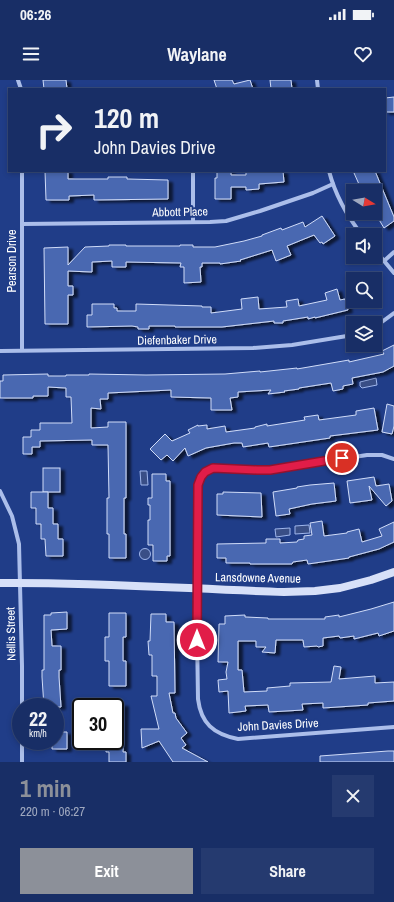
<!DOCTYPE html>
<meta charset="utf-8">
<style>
:root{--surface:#182e66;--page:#253a6f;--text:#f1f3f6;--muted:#9fa8bf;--line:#364a7a;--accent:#8c9099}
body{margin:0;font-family:"Archivo Narrow",sans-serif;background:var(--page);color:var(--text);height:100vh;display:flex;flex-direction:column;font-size:15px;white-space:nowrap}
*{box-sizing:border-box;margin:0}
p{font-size:13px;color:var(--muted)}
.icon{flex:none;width:22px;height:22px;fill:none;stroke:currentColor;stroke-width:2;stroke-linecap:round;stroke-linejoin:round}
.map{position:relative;height:682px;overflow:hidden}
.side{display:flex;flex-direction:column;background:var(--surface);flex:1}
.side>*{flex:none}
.guide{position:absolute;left:8px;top:8px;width:378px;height:84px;border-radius:0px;box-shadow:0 2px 6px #0003,0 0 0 1px var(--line);background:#182e66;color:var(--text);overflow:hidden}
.needle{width:26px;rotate:101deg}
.buttons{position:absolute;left:346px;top:104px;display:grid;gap:8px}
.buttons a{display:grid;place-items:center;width:36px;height:36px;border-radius:0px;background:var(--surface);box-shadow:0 2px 6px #0003,0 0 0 1px var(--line);font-size:20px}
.speed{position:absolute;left:12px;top:618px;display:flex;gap:8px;font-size:20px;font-weight:700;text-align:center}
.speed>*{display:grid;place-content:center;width:52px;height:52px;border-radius:50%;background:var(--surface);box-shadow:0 2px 6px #0003,0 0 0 1px var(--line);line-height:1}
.speed small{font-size:10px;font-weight:400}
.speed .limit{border:2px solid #111;border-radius:6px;background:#fff;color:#111}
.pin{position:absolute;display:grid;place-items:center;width:34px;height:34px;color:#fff;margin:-17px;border:2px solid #fff;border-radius:50%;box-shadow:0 1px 4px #0007}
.me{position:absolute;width:44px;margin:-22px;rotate:0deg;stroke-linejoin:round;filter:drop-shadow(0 0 3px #0008)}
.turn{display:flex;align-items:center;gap:14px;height:84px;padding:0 20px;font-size:18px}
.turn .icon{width:52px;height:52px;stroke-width:2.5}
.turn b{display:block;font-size:28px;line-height:34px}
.round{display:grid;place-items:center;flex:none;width:42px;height:42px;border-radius:0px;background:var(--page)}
.head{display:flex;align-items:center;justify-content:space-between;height:68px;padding:0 20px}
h1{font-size:24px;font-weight:700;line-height:30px;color:var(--accent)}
.button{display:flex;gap:8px;margin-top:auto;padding:8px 20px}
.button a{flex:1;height:46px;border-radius:0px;background:var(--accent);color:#fff;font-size:16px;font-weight:700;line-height:46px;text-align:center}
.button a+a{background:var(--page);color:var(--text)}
.status{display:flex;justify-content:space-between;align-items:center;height:28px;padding:0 20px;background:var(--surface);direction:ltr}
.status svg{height:11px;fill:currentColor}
header{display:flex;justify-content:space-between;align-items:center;height:52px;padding:0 20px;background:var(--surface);font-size:18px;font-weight:700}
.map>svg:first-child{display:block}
.water{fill:#394e86;stroke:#9fb6ec}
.building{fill:#4967b1;stroke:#d0dcf8;filter:url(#shadow)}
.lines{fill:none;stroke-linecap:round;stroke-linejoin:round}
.street{stroke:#abbeea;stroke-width:4}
.secondary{stroke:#d7e0f8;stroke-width:8}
.route-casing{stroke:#92132f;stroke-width:10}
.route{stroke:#e11d48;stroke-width:7}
.labels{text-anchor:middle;stroke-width:4;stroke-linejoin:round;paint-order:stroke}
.street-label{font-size:12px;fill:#fff;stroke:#203d88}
</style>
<div class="status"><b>06:26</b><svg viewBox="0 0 49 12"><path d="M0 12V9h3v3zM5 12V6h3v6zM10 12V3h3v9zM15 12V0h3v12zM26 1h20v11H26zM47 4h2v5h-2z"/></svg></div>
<header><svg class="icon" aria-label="menu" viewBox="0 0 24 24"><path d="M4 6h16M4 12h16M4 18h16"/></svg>Waylane<svg class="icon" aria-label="heart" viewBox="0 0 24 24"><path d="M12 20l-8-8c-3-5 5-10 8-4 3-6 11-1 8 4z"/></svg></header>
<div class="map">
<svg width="394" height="682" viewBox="0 0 394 682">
<defs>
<filter id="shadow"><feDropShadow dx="4.5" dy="2.5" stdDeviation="1" flood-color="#0009"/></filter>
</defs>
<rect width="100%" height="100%" fill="#203d88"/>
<g class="water">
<polygon points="376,298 377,305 362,308 360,306 360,302"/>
<polygon points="140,391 147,391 148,405 141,405"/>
<polygon points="309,445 310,453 295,454 295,446"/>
<polygon points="290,448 290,455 276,457 275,449"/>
<circle cx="145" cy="474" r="5.5"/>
</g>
<g class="building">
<polygon points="43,0 66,0 67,9 44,9"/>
<polygon points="214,0 232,0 234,4 250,0 253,9 217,9"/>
<polygon points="270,0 291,0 292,9 271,9"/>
<polygon points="394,17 394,32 385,32 385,18"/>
<polygon points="45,91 68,91 68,99 108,99 108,97 127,97 127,99 168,100 168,119 94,120 94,115 69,116 69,120 46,120"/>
<polygon points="217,91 231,91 231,95 246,95 246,91 283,91 284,102 259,104 259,109 246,110 246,107 231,107 231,119 215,119 215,98 217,98"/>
<polygon points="359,91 375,91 394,137 394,141 384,148 375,133 375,111 362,111 354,93"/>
<polygon points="322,136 335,156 323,164 322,162 320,163 314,155 287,166 291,175 276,181 272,170 240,180 241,181 220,184 220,183 202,183 202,187 200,187 201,202 184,203 184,187 180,187 181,183 126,182 126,187 112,187 112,181 92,182 92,192 68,191 68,206 73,206 73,215 68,215 68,244 45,244 44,168 68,167 68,185 85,167 109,166 109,165 126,165 126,166 180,166 180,165 193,165 193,167 215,167 244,161 262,156 262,155 281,148 282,150 303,142 305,147"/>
<polygon points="337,209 340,220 345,219 348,230 315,238 315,237 308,239 308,237 283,241 283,243 274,243 274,241 222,247 175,247 175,246 149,246 149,249 138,249 138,247 132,246 87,247 87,235 92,235 92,224 114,224 114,228 117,228 117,231 136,231 136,224 202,226 202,227 211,227 211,233 242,229 241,219 258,217 259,229 287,227 286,221 298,219 299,226 327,220 325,213"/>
<polygon points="394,265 394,286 383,292 352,298 353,304 343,306 343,309 333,311 331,303 299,308 299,309 284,311 285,312 268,314 271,310 238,312 238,317 230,318 232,330 211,330 211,318 171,317 171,310 108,313 108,319 100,319 101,329 91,328 91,348 108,347 108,342 126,342 126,418 124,418 124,454 126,454 126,478 109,478 109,454 107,454 107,418 109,418 108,365 92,365 92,360 40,361 40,367 32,367 32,374 23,374 23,357 31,357 31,350 40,350 40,343 72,343 71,317 66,317 66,308 48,307 48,316 33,316 33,318 0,318 0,301 3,301 3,295 48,294 48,296 66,296 66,295 89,295 89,294 146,295 225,294 260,291 260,292 297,288 297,289 349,280 349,282 384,274 382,271"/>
<polygon points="387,324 394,326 394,346 392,354 382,352"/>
<polygon points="374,328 378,350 330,356 330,358 269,367 268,363 243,367 242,363 234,363 206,368 188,376 185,368 173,381 167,375 161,380 150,369 165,354 172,361 190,353 188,350 198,345 198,346 207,345 207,349 225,346 226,352 255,348 255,347 267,344 267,346 305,340 304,337 318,335 319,340 356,335 356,331"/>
<rect x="43" y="388" width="17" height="24"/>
<polygon points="152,394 166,394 166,401 170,401 170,476 167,476 167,481 153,481 153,465 148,465 148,440 150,440 150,425 148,425 148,418 152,418"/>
<polygon points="374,397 376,406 389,404 392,421 386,426 369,406 372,420 350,423 347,401"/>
<polygon points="334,403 336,421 312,424 289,429 290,434 276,436 273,412 297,408 297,407 310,405"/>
<polygon points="31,412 48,412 48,428 53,428 53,444 58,444 58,459 63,459 63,476 46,476 45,459 41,459 41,444 36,444 36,428 31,428"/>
<polygon points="223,412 261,413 262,437 217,435 217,414 223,414"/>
<polygon points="322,441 324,456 347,453 347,452 359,449 362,462 382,456 379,449 394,442 394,462 379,469 349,477 349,478 308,484 307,480 293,482 292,484 250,484 250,483 226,483 226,478 217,478 217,464 266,463 266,459 280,459 280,463 297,462 298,460 304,459 304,456 312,455 310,443"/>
<polygon points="394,522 394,551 379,556 378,553 354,559 354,556 340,558 339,556 323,558 323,566 318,567 317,566 304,567 303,560 276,560 275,573 262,572 266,567 256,567 256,561 238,561 238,590 242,590 244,612 267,611 267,608 290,606 290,603 331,602 334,586 341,587 339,599 375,596 375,603 394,602 394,621 368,623 368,625 323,628 323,623 302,624 303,630 269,632 268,625 245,626 246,631 229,633 228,611 219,612 218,600 227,599 226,592 228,582 218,582 219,544 225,544 225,536 245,535 245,537 268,538 268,539 325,539 325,537 339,535 339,537 371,529"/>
<polygon points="67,532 67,549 51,550 52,566 61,566 61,590 59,590 59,597 61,627 44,627 42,597 42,590 44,590 44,535 51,535 51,533"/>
<polygon points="109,533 126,533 126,557 123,557 123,581 126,581 126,606 109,606 109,581 105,581 105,557 109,557"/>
<polygon points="151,534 166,534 166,542 174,542 175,613 169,613 173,633 175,633 176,638 187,653 181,658 186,665 182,668 208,682 173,682 159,661 142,668 141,649 159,649 151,616 157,616 157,596 152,596 152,575 149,575 148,561 150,561"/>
<polygon points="115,624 124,624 123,672 126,672 126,682 109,682 109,672 106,672 106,661 115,661"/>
<polygon points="55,652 67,652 67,669 52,669 52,661 55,661"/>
<polygon points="388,671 394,671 394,682 320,682 320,676"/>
</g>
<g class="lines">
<g class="street">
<polyline points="18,0 21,9"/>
<polyline points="317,0 318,9"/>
<polyline points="22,91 22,270"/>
<polyline points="193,91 193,142"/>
<path d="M329 91C335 114 347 136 362 155"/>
<polyline points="22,144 210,142 226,141 260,131 313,113 333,104"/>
<polyline points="375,170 394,193"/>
<polyline points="384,181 394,172"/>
<polyline points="375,247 394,233"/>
<polyline points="0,271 253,268 292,265 353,255"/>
<path d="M394 379 382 375H367L270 390H257L213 388 205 392 198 405 197 553 198 619C201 643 213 654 238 659L394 647"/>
<polyline points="0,411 12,436 19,464 22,586 22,627"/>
<polyline points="22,661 22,682"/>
</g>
<path class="secondary" d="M0 503C95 502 189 509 284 512L315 511 340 508 371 500 394 492"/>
</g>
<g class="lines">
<defs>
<polyline id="route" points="197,560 198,405 201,397 205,392 213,388 257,390 270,390 342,378"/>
</defs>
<use href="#route" class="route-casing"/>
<use href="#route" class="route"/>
</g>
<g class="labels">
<g class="street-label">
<text transform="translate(180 132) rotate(-1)" y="4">Abbott Place</text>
<text transform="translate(12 181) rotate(-90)" y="4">Pearson Drive</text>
<text transform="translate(177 260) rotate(-1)" y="4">Diefenbaker Drive</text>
<text transform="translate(258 498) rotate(1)" y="4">Lansdowne Avenue</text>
<text transform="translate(11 554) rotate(-91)" y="4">Nellis Street</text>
<text transform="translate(278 645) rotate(-3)" y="4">John Davies Drive</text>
</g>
</g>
</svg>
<div class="buttons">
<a><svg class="needle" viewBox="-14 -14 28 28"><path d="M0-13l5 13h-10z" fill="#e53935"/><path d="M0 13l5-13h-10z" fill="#9fa8bf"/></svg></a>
<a><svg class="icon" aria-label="sound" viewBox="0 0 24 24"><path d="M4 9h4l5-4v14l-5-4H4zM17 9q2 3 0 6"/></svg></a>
<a><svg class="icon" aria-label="search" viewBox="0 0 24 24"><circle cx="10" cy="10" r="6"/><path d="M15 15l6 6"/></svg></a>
<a><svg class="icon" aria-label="layers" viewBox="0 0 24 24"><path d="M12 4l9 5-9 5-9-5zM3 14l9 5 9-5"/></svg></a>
</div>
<div class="speed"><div>22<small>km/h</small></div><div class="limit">30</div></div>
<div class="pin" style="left:342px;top:378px;background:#d93025"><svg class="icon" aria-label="arrive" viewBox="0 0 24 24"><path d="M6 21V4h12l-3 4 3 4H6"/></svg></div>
<svg class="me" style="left:197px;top:560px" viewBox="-20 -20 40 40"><circle r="17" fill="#e11d48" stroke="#fff" stroke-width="3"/><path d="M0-11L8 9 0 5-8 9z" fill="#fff"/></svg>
<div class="guide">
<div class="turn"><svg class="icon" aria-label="right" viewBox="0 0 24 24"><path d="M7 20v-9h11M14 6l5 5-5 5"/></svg><div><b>120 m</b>John Davies Drive</div></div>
</div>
</div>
<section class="side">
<div class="head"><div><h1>1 min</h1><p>220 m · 06:27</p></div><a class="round"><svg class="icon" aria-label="close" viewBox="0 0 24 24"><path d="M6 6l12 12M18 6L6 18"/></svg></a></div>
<div class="button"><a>Exit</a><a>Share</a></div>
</section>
